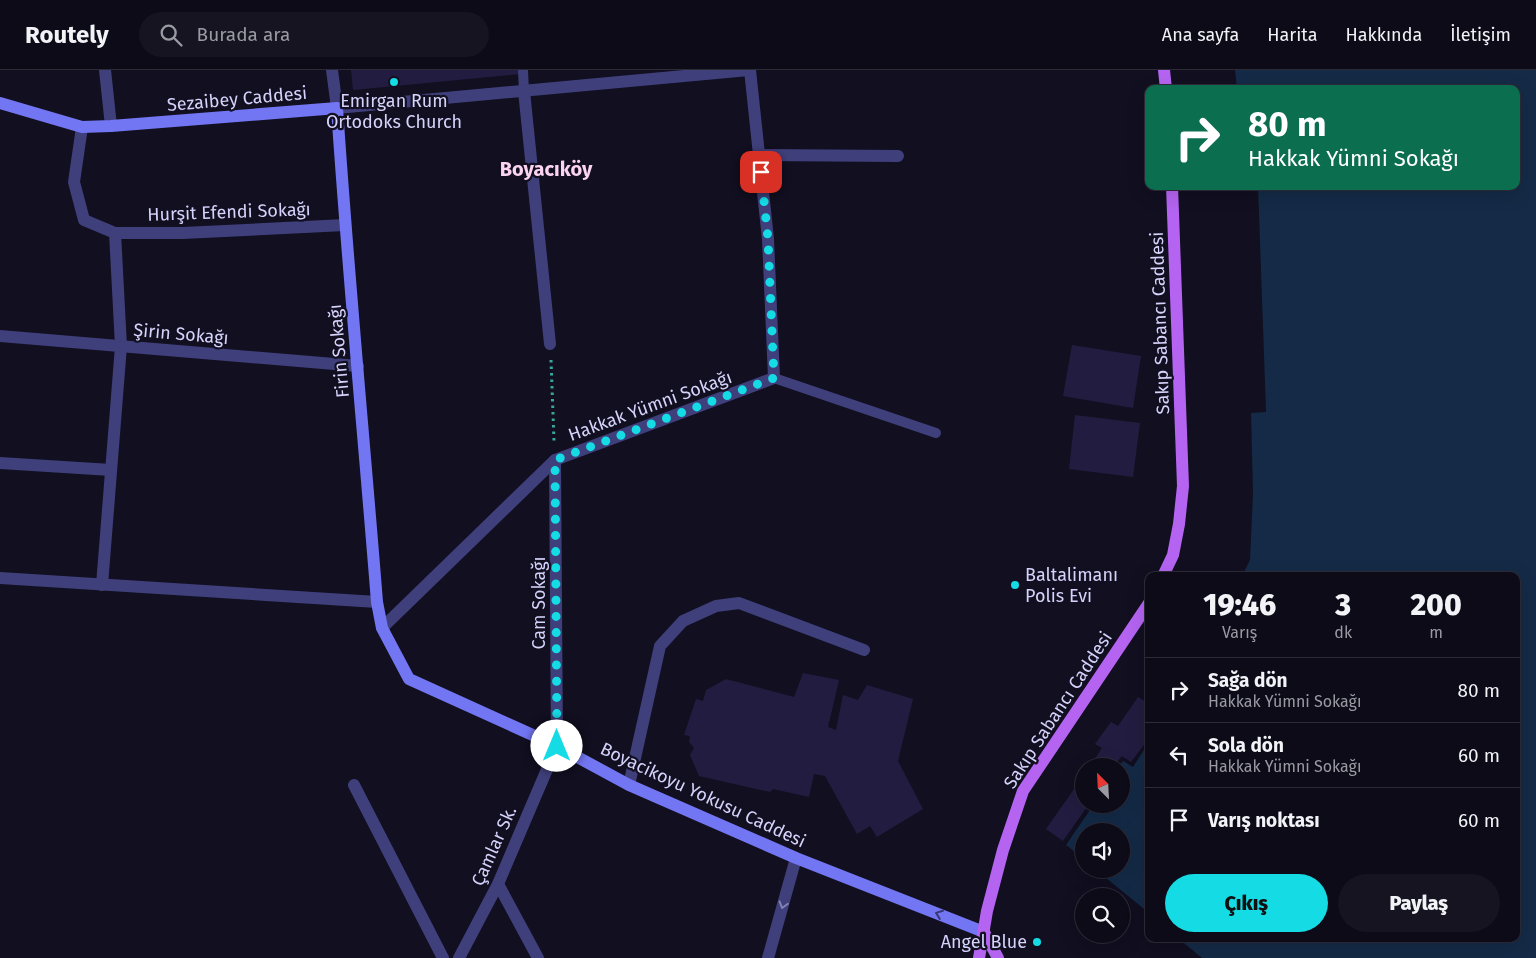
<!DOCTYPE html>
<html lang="tr">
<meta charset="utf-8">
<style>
:root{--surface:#0d0b18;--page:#161421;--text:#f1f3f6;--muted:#9a9ba2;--line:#2d2b37;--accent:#15dbe4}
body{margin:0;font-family:"Fira Sans",sans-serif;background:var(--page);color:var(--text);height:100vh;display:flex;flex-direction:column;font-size:19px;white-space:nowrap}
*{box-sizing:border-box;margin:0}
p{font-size:16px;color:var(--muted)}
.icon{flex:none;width:28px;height:28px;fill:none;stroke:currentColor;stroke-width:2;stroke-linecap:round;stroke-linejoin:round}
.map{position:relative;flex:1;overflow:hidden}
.side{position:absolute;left:1145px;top:502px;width:375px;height:370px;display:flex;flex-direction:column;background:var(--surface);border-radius:10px;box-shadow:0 5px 20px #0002,0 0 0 1px var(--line)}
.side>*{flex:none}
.hud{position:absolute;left:1145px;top:15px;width:375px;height:105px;border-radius:10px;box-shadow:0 5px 20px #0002,0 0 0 1px var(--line);background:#0b6e4f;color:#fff;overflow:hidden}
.needle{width:32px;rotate:336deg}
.fabs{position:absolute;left:1075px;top:688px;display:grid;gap:10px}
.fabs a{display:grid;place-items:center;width:55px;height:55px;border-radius:50%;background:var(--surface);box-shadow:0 5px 20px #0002,0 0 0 1px var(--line);font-size:25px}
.pin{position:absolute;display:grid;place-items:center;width:42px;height:42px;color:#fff;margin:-21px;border-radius:10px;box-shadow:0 2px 8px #0006}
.me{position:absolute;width:55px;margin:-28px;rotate:0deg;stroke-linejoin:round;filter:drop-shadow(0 0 4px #0008)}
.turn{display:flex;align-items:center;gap:18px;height:105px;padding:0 20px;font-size:22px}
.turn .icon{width:65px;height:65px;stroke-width:2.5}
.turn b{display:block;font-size:35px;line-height:42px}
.eta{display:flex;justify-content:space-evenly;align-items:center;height:85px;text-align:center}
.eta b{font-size:30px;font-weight:800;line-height:35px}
.primary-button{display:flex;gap:10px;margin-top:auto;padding:10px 20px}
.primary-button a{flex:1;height:58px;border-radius:30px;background:var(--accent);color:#111;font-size:20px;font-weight:800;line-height:58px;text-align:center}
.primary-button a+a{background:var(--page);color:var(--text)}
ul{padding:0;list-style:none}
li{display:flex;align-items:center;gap:15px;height:65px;padding:0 20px;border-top:1px solid var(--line)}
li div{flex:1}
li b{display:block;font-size:19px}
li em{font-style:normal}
header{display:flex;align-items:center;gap:30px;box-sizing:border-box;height:70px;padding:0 25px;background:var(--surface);border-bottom:1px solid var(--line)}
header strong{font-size:24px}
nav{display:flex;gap:28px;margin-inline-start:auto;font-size:18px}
.search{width:350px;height:45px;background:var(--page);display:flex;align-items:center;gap:12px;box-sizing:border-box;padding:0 18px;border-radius:28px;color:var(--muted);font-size:19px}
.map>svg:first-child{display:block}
.water{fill:#142a46}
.building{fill:#221d40}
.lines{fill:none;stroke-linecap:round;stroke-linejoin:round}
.path{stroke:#39a89c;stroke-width:3;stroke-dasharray:2.5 4;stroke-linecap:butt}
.lane{stroke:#3f3f7b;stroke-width:10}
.street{stroke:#3f3f7b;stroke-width:12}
.secondary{stroke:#7376f2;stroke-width:12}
.primary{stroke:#b464f1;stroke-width:12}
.oneway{stroke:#8282b5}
.oneway2{stroke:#383874}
.route{stroke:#15dbe4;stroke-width:9;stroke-dasharray:0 16.2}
.poi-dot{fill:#15dbe4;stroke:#110f20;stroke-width:2}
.labels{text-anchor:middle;stroke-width:4.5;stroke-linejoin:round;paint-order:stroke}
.street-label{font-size:18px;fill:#d5d3fb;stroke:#110f20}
.poi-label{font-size:18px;fill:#d5d3fb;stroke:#110f20}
.quarter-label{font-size:20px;font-weight:bold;fill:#fbd4ef;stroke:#110f20}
</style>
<header>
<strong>Routely</strong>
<div class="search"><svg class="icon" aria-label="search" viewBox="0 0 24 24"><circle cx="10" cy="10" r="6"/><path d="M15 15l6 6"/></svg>Burada ara</div>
<nav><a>Ana sayfa</a><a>Harita</a><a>Hakkında</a><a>İletişim</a></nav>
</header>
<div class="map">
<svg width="1536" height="888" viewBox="0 0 1536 888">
<rect width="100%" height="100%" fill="#110f20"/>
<g class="water">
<polygon points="1235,0 1536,0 1536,888 1202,888 1179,869 1516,869 1516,506 1242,506 1250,490 1253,423 1251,343 1266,342 1258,116 1516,116 1516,19 1237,19"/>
<polygon points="1149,672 1149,843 1095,799 1121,799 1121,761 1084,761 1084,789 1066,775 1094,734 1121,734 1121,696 1119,696 1123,691 1133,697"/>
</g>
<g class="building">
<polygon points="351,0 521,0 521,4 353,20"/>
<polygon points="1072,275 1141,286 1133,338 1063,326"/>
<polygon points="1075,345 1140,353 1133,407 1069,399"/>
<polygon points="803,603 839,610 828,657 836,660 843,625 858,630 867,615 913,629 898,691 923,739 877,767 870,756 857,764 825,706 814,704 809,727 773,719 770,722 699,706 690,685 694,678 689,672 690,666 684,665 696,629 703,631 706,620 726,609 794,627"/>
<polygon points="1138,627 1149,634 1149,668 1131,692 1122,686 1114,696 1090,696 1102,678 1095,674 1111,652 1118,656"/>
<polygon points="1084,705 1084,734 1089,734 1063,771 1046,759"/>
</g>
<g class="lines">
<polyline class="path" points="551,290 554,371"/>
<g class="lane">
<polyline points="523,0 524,21"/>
<polyline points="774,308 936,363"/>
</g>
<g class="street">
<polyline points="105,0 111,56"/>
<polyline points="332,0 337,38 749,0"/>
<polyline points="524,21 550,274"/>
<polyline points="82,57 74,112 84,150 115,163 121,276 102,515"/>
<polyline points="759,85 898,86"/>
<polyline points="115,163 183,163 345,155"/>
<polyline points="0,266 358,296"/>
<polyline points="0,393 111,400"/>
<polyline points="0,508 377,532"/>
<polyline points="382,558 555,390 774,308 768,169 750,0"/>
<polyline points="354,715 443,888"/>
<polyline points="629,715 660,576 683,551 716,536 739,533 864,580"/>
<polyline points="498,814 538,888"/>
<polyline points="459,888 498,814 557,676 555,390"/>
<polyline points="768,888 796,788"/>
</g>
<path class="secondary" d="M0 33 82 57 111 56 337 38C348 203 364 368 377 532L382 558 409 609 557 676 629 715 796 788 984 862"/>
<g class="primary">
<polyline points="1164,0 1166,19"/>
<polyline points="1163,506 1173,485 1179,454 1183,416 1172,116"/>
<polyline points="984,862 998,888"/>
<polyline points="979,888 987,841 1003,780 1023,721 1149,533"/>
</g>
</g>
<defs><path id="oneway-chevron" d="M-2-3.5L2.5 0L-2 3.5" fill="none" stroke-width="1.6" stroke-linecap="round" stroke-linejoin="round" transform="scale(1.25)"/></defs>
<use class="oneway" href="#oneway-chevron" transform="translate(783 835) rotate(106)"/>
<use class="oneway2" href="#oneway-chevron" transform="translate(939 844) rotate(-159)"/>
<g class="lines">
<polyline class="route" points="557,676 555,390 774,308 768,169 761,102"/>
</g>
<g class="poi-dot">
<circle cx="394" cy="12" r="5"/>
<circle cx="1015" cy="515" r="5"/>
<circle cx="1037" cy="872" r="5"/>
</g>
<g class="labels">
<g class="street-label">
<text transform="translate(237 29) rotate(-5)" y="6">Sezaibey Caddesi</text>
<text transform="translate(229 142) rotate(-2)" y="6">Hurşit Efendi Sokağı</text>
<text transform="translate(1160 253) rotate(-92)" y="6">Sakıp Sabancı Caddesi</text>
<text transform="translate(181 264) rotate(5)" y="6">Şirin Sokağı</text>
<text transform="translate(339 281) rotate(-95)" y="6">Firin Sokağı</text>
<text transform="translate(650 336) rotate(-20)" y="6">Hakkak Yümni Sokağı</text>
<text transform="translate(539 533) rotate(-90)" y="6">Cam Sokağı</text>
<text transform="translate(1058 640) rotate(-57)" y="6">Sakıp Sabancı Caddesi</text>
<text transform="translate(703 725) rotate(25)" y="6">Boyacikoyu Yokusu Caddesi</text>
<text transform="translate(494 776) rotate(-66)" y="6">Çamlar Sk.</text>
</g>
<g class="poi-label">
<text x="394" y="37">Emirgan Rum<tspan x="394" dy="21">Ortodoks Church</tspan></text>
<text x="1025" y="511" text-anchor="start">Baltalimanı<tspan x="1025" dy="21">Polis Evi</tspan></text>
<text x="1027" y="878" text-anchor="end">Angel Blue</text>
</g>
<g class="quarter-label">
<text x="546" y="106">Boyacıköy</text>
</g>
</g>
</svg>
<div class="fabs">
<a><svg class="needle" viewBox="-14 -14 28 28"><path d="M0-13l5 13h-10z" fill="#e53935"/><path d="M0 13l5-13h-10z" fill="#9a9ba2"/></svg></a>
<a><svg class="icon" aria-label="sound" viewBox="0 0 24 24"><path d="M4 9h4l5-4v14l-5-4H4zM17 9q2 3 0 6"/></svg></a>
<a><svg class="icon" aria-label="search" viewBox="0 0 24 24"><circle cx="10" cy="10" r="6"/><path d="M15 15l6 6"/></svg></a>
</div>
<div class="pin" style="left:761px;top:102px;background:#d93025"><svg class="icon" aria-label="arrive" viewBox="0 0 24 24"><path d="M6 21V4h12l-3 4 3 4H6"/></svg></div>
<svg class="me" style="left:557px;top:676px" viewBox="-20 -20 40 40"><circle r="19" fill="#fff"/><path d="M0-13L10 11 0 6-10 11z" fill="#15dbe4"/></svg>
<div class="hud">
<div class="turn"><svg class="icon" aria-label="right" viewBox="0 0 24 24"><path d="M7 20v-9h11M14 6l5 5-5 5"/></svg><div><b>80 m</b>Hakkak Yümni Sokağı</div></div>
</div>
<section class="side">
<div class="eta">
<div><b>19:46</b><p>Varış</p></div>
<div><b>3</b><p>dk</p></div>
<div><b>200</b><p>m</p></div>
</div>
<ul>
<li><svg class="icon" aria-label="right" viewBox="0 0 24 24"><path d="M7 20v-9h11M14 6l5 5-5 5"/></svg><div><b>Sağa dön</b><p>Hakkak Yümni Sokağı</p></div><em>80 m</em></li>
<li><svg class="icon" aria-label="left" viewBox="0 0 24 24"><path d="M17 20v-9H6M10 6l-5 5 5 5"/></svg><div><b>Sola dön</b><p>Hakkak Yümni Sokağı</p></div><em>60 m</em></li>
<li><svg class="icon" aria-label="arrive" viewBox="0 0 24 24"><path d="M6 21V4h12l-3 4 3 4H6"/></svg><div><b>Varış noktası</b></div><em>60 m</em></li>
</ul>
<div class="primary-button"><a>Çıkış</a><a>Paylaş</a></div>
</section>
</div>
